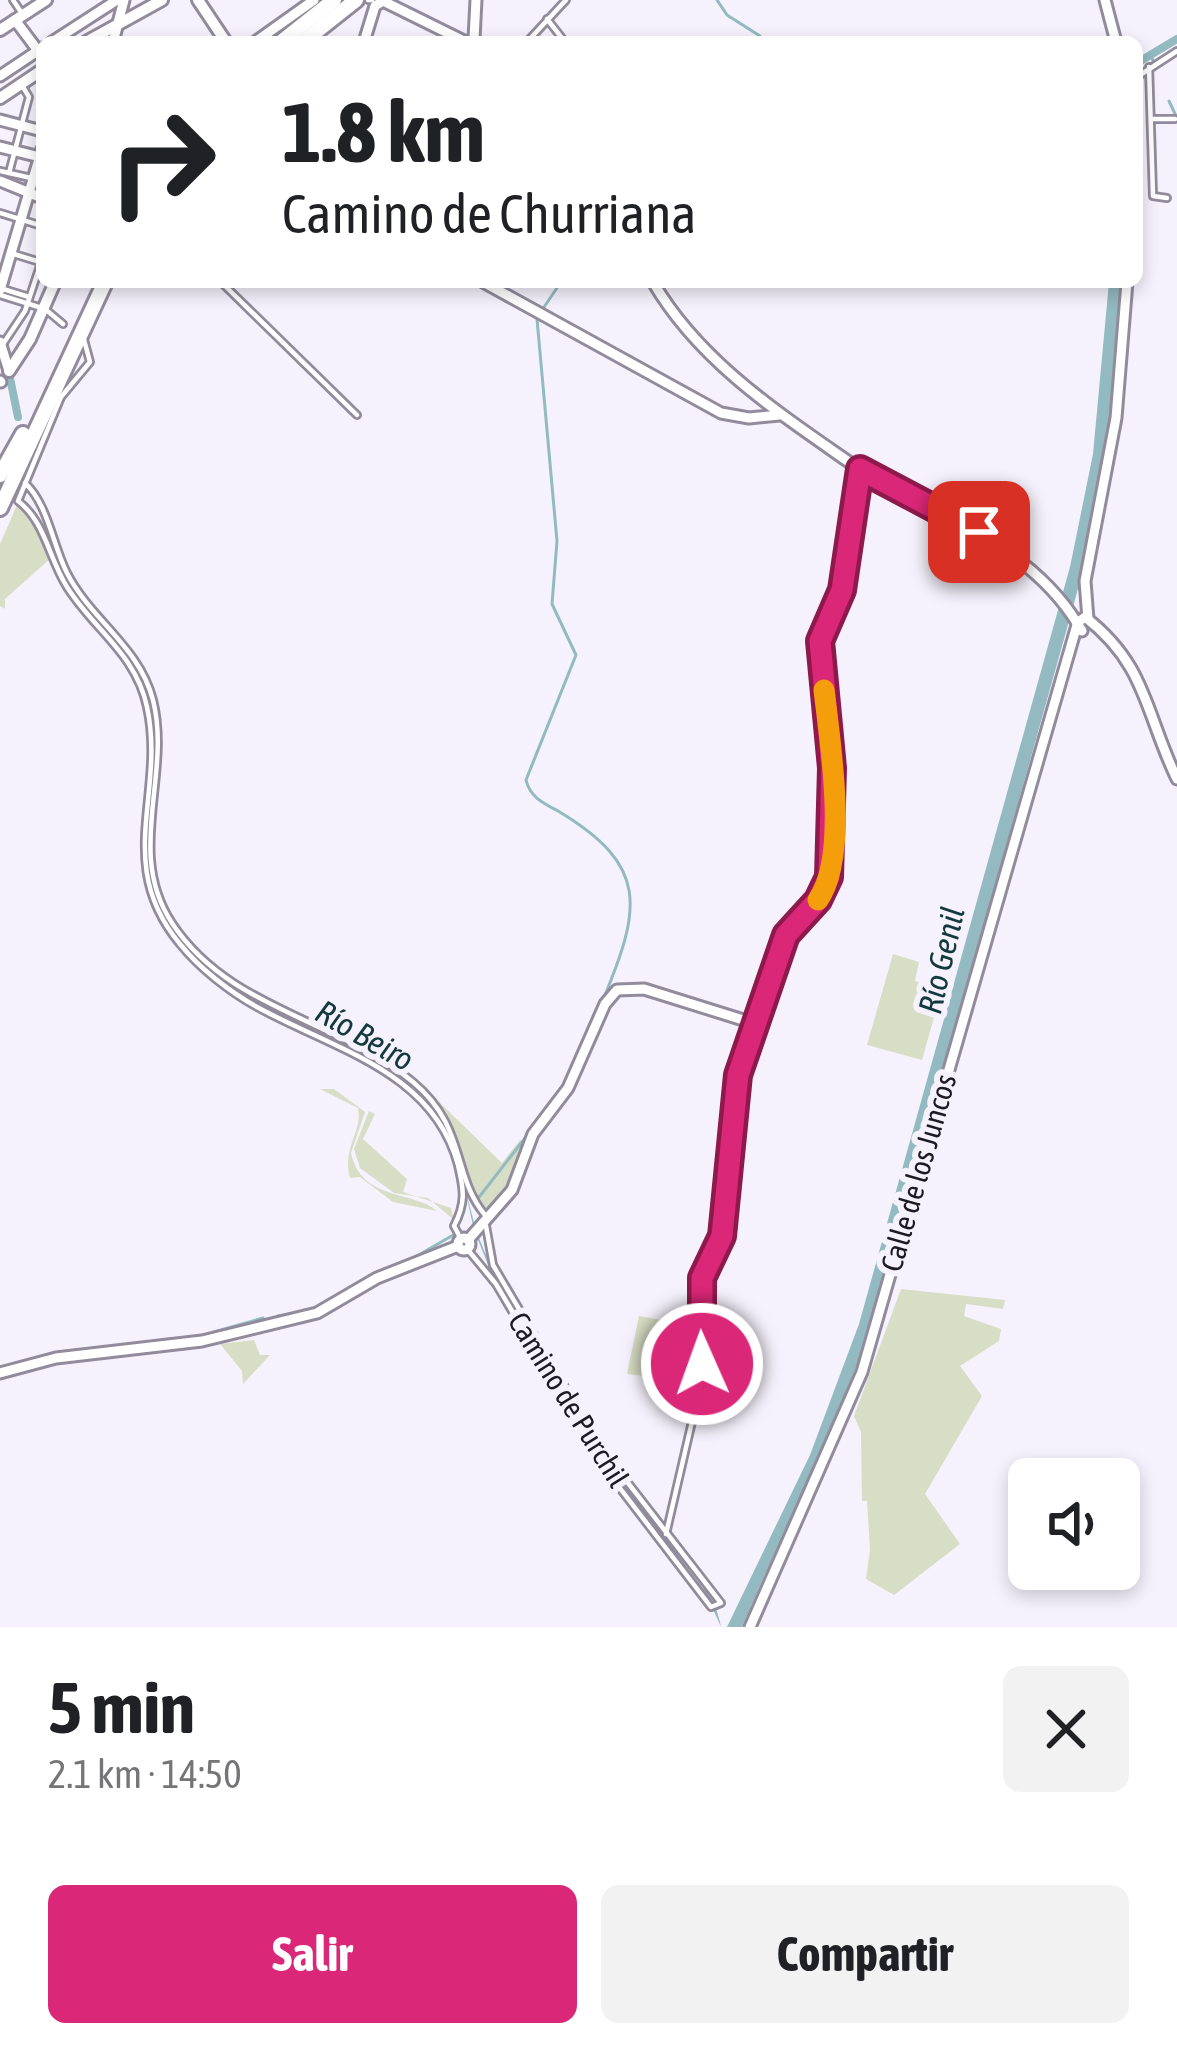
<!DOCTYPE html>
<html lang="es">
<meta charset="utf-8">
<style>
:root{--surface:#fff;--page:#f2f2f2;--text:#202124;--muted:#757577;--accent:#db2777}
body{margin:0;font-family:"Asap Condensed",sans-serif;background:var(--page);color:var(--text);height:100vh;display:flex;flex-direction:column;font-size:45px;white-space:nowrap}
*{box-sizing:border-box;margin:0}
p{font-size:39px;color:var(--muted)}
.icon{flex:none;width:66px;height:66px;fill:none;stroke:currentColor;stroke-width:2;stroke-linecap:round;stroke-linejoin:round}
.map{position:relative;height:1627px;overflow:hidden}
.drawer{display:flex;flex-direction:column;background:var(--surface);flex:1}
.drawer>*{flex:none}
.top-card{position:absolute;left:36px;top:36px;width:1107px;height:252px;border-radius:18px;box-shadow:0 6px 18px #0003;background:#fff;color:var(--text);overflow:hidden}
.tools{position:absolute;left:1008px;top:1458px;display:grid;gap:24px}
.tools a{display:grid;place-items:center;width:132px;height:132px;border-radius:18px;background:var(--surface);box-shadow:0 6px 18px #0003;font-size:60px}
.pin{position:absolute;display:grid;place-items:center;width:102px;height:102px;color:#fff;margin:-51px;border-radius:24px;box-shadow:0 6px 18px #0006}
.me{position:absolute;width:132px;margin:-66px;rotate:358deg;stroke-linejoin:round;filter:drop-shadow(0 0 9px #0008)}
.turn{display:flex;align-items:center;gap:42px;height:252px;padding:0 48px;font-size:54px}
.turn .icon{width:156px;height:156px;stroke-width:2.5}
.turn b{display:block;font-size:84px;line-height:102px}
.round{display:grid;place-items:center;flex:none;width:126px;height:126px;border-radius:18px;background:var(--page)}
.summary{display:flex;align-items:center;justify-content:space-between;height:204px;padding:0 48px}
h1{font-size:72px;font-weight:700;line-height:90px}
.action{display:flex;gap:24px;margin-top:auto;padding:24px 48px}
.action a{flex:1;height:138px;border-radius:18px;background:var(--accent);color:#fff;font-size:48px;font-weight:700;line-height:138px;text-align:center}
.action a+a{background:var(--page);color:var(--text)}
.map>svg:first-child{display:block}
.green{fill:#d8ddc5}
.water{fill:#92bac0}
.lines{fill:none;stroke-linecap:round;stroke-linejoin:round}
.stream{stroke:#92bac0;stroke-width:3}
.river{stroke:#92bac0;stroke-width:8}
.street-casing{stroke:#918b9b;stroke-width:10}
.secondary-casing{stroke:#918b9b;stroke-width:15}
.primary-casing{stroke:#918b9b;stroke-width:16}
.highway-casing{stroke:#918b9b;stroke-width:20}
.street{stroke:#fff;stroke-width:4.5}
.secondary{stroke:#fff;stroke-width:9}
.primary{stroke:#fff;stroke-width:10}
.highway{stroke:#fff;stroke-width:14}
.route-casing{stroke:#8e194d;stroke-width:30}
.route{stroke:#db2777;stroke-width:21}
.slow{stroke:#f59e0b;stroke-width:21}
.labels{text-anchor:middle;stroke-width:12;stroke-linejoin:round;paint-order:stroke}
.street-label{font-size:30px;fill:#1d1b21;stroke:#f6f2fd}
.water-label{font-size:33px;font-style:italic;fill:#12393e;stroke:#f6f2fd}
</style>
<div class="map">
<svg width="1177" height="1627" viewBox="0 0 1177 1627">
<rect width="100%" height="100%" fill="#f6f2fd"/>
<g class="green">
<polygon points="17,505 30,512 51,558 5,599 5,609 0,606 0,544"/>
<polygon points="893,954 919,962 915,981 942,989 922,1060 867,1045"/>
<polygon points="404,1068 502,1163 520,1140 526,1142 520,1173 489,1217 475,1203 449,1122 398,1069"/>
<path d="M320 1089H334L365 1112 351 1153C361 1201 415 1191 437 1211L393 1202 360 1177 350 1178C342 1146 363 1132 358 1108Z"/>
<polygon points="369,1111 375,1114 363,1139 407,1179 403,1192 451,1208 454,1220 428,1198 394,1193 360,1168 354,1149"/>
<polygon points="901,1289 1005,1300 1003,1309 966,1304 964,1316 1001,1329 999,1341 960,1366 982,1396 925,1494 960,1544 894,1595 866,1579 870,1550 867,1501 862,1501 861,1432 854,1416"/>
<polygon points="639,1316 667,1321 655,1377 627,1374"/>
<polygon points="254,1340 260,1355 270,1355 243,1384 242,1371 220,1344"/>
</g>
<g class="water">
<path d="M1109 282H1123L1107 455 1083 571 880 1297C845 1413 789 1516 742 1627H727L810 1455 859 1324 1070 567 1093 454Z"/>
<path d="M33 496C44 523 53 554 68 580 97 625 140 652 152 707 169 784 124 858 174 929 236 1018 347 1023 415 1087 463 1131 460 1187 481 1243 490 1266 503 1286 516 1307 548 1361 578 1420 614 1471 649 1520 710 1567 721 1627L703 1587 607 1467 489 1267 474 1230 457 1153 428 1104 388 1070 252 1002 198 960 159 908 145 854 154 738 145 689 128 654 67 582Z"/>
</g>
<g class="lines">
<g class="stream">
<polyline points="717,0 727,15 760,36"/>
<polyline points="762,39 763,41"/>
<polyline points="1150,55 1154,62"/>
<polyline points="1169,101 1176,116"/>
<polyline points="542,310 561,282"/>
<path d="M537 319 557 541 552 604 576 655 526 780C530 797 543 803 558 811 650 866 641 908 603 1000"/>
<polyline points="476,1201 529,1133"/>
<polyline points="410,1260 455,1234"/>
<polyline points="278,1316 303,1312"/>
<polyline points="214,1332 263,1318"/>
</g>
<g class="river">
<polyline points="1137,63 1177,39"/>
<polyline points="10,378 18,417"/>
</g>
<defs>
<g id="street">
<polyline points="13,0 23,15"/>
<polyline points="368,0 372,0"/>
<polyline points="547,19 565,42"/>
<polyline points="527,42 566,0"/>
<polyline points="1149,67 1153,196 1167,198"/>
<polyline points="1137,77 1177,51"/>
<polyline points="1152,119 1175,119"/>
<polyline points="0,171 31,178"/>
<polyline points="9,173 29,97 23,87"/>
<polyline points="0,213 42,226"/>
<polyline points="14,254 40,262"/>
<polyline points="221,282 357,415"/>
<polyline points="3,289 29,297"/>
<polyline points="0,295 45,309 63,324"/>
<path d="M83 336 90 362 61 397 18 501C45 521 49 559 67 587 94 630 136 654 147 707 166 793 113 864 180 944 199 968 230 992 257 1007 333 1049 433 1071 458 1165 464 1190 466 1203 454 1226L461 1239"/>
<polyline points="1,347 25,311 42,260"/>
<path d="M25 483C48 504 53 546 67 573 91 620 139 646 153 700 172 775 125 852 172 923 229 1010 338 1019 413 1082 467 1127 452 1176 485 1215"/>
<polyline points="468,1250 496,1284 606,1470 711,1607 721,1603 601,1448 493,1265 486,1226"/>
<polyline points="666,1534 700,1387 700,1288 722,1236 738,1074 786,935 818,900 829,877 833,768 820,641 842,590 860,469"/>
</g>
<g id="secondary">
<polyline points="1105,0 1116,42"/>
<polyline points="15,20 39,52"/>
<polyline points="474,39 476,0"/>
<polyline points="52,42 117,0"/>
<polyline points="113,42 124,0"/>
<polyline points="255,42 314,0"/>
<polyline points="364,42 375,6 383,1 466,42"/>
<polyline points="0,76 42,48"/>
<polyline points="0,120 42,131"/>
<polyline points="0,147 40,157"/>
<polyline points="0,181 42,198"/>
<polyline points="483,282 721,413 749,418 779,415"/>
<path d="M653 282C700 363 782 415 856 467"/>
<polyline points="0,290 42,149"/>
<polyline points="0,342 9,371"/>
<polyline points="0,381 1,382"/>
<path d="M862 465C935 514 1029 545 1077 623"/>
<polyline points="1088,619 1085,581 1116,418 1127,282"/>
<path d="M1082 631 1077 623 1085 617C1147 665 1145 713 1177 779"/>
<circle cx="464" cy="1244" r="6"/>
<polyline points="468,1240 512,1190 533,1134 568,1088 605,1004 617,990 644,989 756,1024"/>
<polyline points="0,1373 56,1358 202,1341 317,1313 377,1278 458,1246"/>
<polyline points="750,1627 862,1372 1077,625"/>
</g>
<g id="primary">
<polyline points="198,0 226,42"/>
<polyline points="0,30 46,0"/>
<polyline points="86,42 162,0"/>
<polyline points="0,98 42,70"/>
<polyline points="9,371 30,339 55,282"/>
</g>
<g id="highway">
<polyline points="281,42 334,0"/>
<polyline points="303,42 356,0"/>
<polyline points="0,475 23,434"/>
<polyline points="0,508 105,282"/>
</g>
</defs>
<use href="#street" class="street-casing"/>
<use href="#secondary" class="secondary-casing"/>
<use href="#primary" class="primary-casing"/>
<use href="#highway" class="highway-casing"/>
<use href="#street" class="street"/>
<use href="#secondary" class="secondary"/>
<use href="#primary" class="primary"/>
<use href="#highway" class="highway"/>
</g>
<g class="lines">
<defs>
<polyline id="route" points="702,1364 702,1278 722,1236 738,1075 786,935 818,900 829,877 832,768 820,641 842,590 860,469 979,532"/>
</defs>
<use href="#route" class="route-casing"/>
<use href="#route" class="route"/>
<path class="slow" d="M818 900C849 856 830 742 824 690"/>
</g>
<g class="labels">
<g class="street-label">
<text transform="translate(919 1173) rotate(-74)" y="10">Calle de los Juncos</text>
<text transform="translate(568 1400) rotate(58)" y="10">Camino de Purchil</text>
</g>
<g class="water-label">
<text transform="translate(941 960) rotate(-77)" y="12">Río Genil</text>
<text transform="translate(365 1035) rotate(30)" y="12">Río Beiro</text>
</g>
</g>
</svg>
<div class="tools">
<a><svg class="icon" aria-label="sound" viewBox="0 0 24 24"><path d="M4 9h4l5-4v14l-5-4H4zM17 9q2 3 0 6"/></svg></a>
</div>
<div class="pin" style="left:979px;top:532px;background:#d93025"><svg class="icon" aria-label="arrive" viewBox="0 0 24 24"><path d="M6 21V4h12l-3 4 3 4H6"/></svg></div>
<svg class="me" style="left:702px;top:1364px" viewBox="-20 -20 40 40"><circle r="17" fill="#db2777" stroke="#fff" stroke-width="3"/><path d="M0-11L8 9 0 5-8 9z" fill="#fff"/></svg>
<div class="top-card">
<div class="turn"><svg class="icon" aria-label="right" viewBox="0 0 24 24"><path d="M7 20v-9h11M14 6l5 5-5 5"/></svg><div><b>1.8 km</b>Camino de Churriana</div></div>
</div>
</div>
<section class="drawer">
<div class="summary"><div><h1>5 min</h1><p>2.1 km · 14:50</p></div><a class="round"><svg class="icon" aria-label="close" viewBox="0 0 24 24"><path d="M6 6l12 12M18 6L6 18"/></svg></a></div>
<div class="action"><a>Salir</a><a>Compartir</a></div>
</section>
